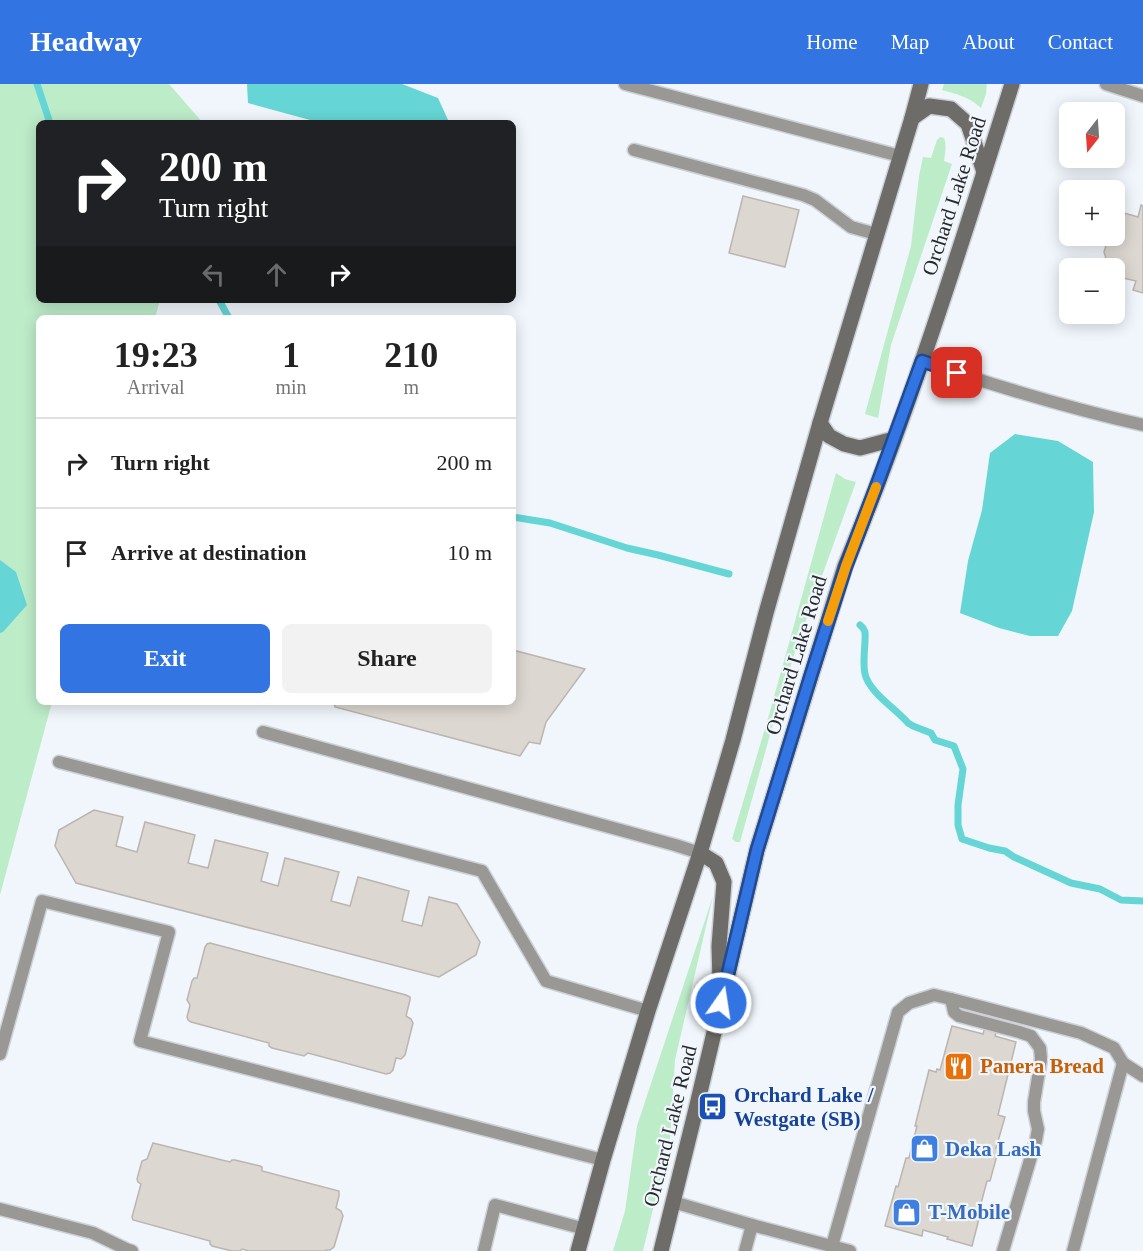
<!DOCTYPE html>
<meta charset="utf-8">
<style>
:root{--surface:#fff;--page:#f2f2f2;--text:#222;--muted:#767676;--line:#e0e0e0;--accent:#3274e2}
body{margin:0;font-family:"Times New Roman",serif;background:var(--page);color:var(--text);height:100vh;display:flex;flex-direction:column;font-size:22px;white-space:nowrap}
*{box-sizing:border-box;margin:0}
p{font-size:20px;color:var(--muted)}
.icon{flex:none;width:33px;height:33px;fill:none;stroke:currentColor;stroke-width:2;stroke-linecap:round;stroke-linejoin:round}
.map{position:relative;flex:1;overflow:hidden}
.side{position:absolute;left:36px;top:231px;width:480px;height:390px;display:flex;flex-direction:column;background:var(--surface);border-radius:9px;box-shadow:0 3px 15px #0003}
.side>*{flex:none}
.top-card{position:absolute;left:36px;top:36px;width:480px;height:183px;border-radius:9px;box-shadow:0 3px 15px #0003;background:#202124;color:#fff;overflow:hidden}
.needle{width:39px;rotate:197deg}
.controls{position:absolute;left:1059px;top:18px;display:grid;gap:12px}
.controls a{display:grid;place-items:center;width:66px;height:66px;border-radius:9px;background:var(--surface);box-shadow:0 3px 15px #0003;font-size:30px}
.pin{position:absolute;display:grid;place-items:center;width:51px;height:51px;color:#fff;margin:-26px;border-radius:12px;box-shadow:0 3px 9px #0006}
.me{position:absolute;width:66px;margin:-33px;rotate:13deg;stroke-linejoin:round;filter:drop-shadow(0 0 4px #0008)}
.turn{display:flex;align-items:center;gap:21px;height:126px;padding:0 24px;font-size:27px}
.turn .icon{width:78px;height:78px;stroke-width:2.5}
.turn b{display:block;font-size:42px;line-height:51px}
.lanes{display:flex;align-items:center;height:57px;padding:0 24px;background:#0003;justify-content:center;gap:30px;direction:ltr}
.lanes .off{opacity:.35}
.eta{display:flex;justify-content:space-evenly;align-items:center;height:102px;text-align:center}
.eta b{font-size:36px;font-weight:600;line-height:42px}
.action{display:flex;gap:12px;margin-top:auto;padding:12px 24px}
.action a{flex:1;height:69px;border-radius:9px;background:var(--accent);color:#fff;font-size:24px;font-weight:600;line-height:69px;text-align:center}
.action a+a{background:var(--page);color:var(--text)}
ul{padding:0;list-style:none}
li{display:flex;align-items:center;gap:18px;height:90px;padding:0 24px;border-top:2px solid var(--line)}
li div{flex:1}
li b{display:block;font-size:22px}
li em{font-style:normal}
header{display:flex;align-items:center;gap:36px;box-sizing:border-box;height:84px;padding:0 30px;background:var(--accent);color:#fff}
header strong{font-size:28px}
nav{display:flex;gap:33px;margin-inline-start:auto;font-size:21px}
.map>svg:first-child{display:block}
.green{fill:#bdecc9}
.water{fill:#65d5d5}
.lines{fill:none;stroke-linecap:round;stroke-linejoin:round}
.stream{stroke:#65d5d5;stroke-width:7}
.building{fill:#dcd7d0;stroke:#bab6af;stroke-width:1.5}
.service-casing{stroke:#ccd1d6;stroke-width:15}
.secondary-casing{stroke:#ccd1d6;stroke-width:18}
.service{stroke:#999895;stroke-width:12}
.secondary{stroke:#6e6c68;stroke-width:15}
.route-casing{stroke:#204b93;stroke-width:15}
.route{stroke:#3274e2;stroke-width:10}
.slow{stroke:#f59e0b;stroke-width:10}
.labels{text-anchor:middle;stroke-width:4.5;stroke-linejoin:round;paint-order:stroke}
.street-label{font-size:21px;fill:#27292b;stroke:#f0f6fc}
.food-label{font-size:21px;font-weight:bold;fill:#c56008;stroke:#f0f6fc;text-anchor:start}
.transit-label{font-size:21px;font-weight:bold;fill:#164399;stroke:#f0f6fc;text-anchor:start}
.shop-label{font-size:21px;font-weight:bold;fill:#366cbe;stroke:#f0f6fc;text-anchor:start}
</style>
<header>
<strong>Headway</strong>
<nav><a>Home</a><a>Map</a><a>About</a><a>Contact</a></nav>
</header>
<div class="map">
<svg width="1143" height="1167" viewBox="0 0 1143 1167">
<rect width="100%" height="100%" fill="#f0f6fc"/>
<g class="green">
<polygon points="0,0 169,0 203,39 39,39 39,216 160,216 155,234 39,234 39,618 52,618 0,811"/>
<path d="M944 0H987L986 10 981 24C969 13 957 10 942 6Z"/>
<path d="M940 53 944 54C947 62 945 69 944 77L952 80 891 261 878 334 865 330 911 162 919 92 923 73 931 74 937 56Z"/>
<polygon points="836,389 845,395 856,398 797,561 775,633 740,758 736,758 732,755 769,631"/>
<polygon points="713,812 675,976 670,1054 643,1167 613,1167 625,1127 637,1042"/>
</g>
<g class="water">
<polygon points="247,0 402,0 438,14 449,38 321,39 248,19"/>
<polygon points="1015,350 1058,357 1093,378 1094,428 1072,527 1058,552 1030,552 999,544 960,529 968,477 982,426 990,369"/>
<polygon points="0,476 16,488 27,521 3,548 0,549"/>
</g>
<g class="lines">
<g class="stream">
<polyline points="37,0 50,39"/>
<polyline points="219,216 229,234"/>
<polyline points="513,433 550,439 627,464 658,471 729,490"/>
<path d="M860 541 863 544 865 548C866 562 862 576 865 590 869 608 896 625 908 639L913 642 931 649 935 656 954 662 963 685 958 721V741L962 755 989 764 1005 767 1014 773 1071 799 1100 805 1121 816 1143 817"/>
</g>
</g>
<g class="building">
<polygon points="743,112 799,126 785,183 729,169"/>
<polygon points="1141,121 1143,122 1143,209 1133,206 1136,197 1114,192 1114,184 1109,184 1104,168 1109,152 1114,152 1114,138 1121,140 1124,129 1138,133"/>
<polygon points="513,566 585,585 546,638 540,660 529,658 520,672 335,623 334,618 513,618"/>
<polygon points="94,726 123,733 116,762 137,768 145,738 195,751 188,779 208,784 215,756 268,769 261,797 278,802 285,774 339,788 331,817 350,822 358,793 409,807 402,837 422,842 429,813 457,820 480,858 476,871 439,893 76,799 55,762 59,746"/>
<polygon points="210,859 406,911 410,913 410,916 406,932 411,935 413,939 405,971 401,975 396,974 393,986 390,989 386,990 308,969 304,972 272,964 269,962 269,959 191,938 188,936 187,933 190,921 187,916 192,897 194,894 197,894 205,863 207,860"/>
<polygon points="952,942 983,950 985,943 997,946 995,952 1016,958 998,1031 1005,1033 996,1064 999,1064 990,1097 987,1097 979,1127 981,1127 972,1162 947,1155 948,1153 923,1146 922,1152 885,1142 896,1102 898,1103 906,1074 909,1074 917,1042 915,1042 929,986 936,988 937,985 940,986"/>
<polygon points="153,1059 230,1078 232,1076 235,1076 260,1082 262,1083 262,1087 339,1107 339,1112 336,1124 341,1127 343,1132 334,1163 330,1166 326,1166 326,1167 249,1167 242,1165 240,1167 232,1167 212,1162 210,1160 210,1157 133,1136 132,1133 141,1100 138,1098 137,1095 142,1077 147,1075"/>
</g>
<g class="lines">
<defs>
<g id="service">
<polyline points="625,0 900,72"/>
<polyline points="1106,0 1143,12"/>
<polyline points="634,66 803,111 815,116 851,143 876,150"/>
<path d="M922 277C995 302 1068 324 1143 341"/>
<polyline points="263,648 675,761 700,769"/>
<polyline points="59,678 482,787 546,897 648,927"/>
<polyline points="951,915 954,928 959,932 1019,948 1031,952 1040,964 1041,975 1034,1018 1034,1027 1038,1045 1036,1056 1003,1167"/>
<polyline points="0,970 42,817 169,848 140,957 603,1076"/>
<polyline points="673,1118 752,1141 850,1167"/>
<polyline points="0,1125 93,1149 126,1165 132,1167"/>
<polyline points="832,1162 898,928 909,919 934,911 951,915 1081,949 1114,964 1123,979 1143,992"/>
<polyline points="484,1167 495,1121 585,1145"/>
<polyline points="745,1167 752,1141"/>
<polyline points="1073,1167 1123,979"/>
</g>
<g id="secondary">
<polyline points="912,34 929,22 951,25 968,40 984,88"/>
<polyline points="820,339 829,352 844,360 860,364 894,355"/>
<polyline points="700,769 716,779 724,798 719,862 720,898"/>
<polyline points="578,1167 603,1076 648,927 700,769 733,656 766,529 820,339 912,34 921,0"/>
<path d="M661 1167 697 1021 757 766 845 482C910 325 961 162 1012 0"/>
</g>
</defs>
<use href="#service" class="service-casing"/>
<use href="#secondary" class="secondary-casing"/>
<use href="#service" class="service"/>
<use href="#secondary" class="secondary"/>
</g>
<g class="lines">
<defs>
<polyline id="route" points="721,919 757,766 811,591 846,482 878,398 922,277 957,289"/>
</defs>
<use href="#route" class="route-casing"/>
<use href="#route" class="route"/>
<polyline class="slow" points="828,537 846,482 876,403"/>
</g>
<defs>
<symbol id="restaurant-square" viewBox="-11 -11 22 22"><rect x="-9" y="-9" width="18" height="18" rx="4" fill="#e8710a" stroke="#f0f6fc"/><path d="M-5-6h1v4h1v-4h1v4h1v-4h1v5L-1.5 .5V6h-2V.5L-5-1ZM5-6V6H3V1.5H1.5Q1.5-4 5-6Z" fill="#fff"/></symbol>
<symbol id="bus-square" viewBox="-11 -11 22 22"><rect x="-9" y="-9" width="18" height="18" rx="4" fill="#1a4fb4" stroke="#f0f6fc"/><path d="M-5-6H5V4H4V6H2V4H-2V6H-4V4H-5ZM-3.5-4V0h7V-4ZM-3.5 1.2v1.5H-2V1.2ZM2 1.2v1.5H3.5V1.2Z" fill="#fff"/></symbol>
<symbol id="shop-square" viewBox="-11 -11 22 22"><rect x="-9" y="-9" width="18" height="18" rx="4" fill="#3f7fe0" stroke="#f0f6fc"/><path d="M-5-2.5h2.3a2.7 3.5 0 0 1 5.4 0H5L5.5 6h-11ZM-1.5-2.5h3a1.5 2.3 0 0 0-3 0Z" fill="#fff"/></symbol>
</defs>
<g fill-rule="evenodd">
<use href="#restaurant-square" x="942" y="966" width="33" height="33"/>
<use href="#bus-square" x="696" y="1006" width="33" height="33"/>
<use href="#shop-square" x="908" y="1048" width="33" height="33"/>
<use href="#shop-square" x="890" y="1112" width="33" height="33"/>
</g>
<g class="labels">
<g class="street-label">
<text transform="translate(954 112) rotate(-72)" y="7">Orchard Lake Road</text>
<text transform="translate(796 571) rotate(-73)" y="7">Orchard Lake Road</text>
<text transform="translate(670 1042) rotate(-76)" y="7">Orchard Lake Road</text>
</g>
<g class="food-label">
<text x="980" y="989">Panera Bread</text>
</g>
<g class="transit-label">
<text x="734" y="1018">Orchard Lake /<tspan x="734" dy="24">Westgate (SB)</tspan></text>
</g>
<g class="shop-label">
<text x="945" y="1072">Deka Lash</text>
<text x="928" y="1135">T-Mobile</text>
</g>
</g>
</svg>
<div class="controls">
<a><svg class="needle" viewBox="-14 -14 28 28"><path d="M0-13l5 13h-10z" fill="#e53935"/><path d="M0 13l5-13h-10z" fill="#767676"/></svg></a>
<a>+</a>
<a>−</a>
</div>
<div class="pin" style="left:957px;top:289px;background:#d93025"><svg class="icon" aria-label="arrive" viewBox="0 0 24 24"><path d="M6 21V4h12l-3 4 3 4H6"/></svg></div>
<svg class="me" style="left:721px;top:919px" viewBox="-20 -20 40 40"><circle r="17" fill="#3274e2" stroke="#fff" stroke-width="3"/><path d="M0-11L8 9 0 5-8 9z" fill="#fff"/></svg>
<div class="top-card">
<div class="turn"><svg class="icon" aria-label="right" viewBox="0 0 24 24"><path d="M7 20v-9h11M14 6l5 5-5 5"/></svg><div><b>200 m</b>Turn right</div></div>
<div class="lanes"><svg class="icon off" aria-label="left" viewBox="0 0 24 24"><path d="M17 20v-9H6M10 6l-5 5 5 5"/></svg><svg class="icon off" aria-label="ahead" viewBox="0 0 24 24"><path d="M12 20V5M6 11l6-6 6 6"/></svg><svg class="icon" aria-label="right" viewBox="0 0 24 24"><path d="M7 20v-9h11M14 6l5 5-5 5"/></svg></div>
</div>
<section class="side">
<div class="eta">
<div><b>19:23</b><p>Arrival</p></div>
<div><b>1</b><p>min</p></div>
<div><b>210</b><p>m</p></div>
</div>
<ul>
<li><svg class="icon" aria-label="right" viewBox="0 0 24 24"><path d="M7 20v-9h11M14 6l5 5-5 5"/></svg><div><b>Turn right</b></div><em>200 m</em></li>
<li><svg class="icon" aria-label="arrive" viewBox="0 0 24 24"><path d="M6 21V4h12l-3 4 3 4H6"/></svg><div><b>Arrive at destination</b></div><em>10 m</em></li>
</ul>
<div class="action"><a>Exit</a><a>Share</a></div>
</section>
</div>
